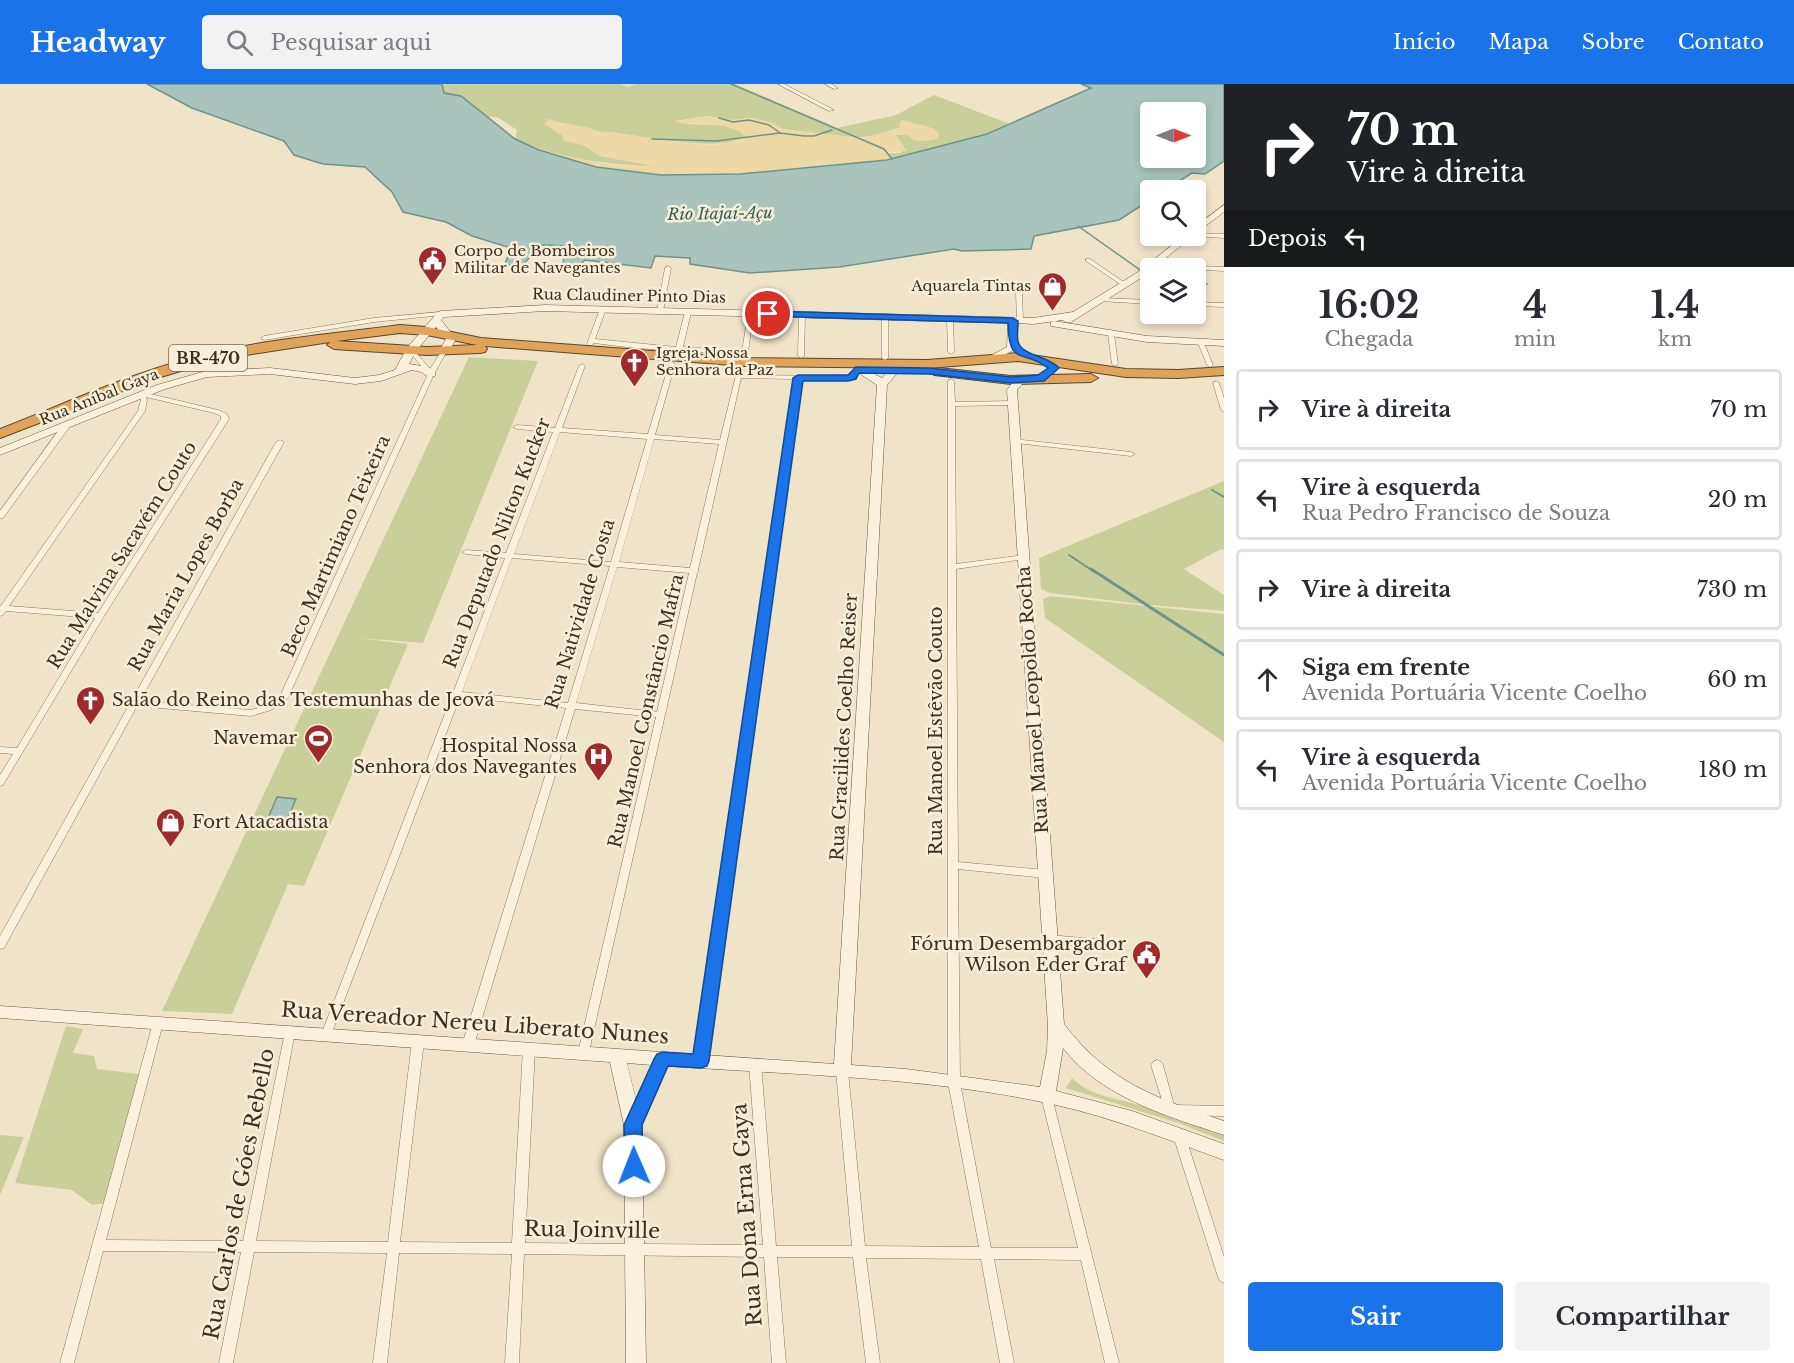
<!DOCTYPE html>
<html lang="pt">
<meta charset="utf-8">
<style>
:root{--surface:#fff;--page:#f2f2f3;--text:#2b2b33;--muted:#7c7c81;--line:#e1e1e2;--accent:#1a73e8}
body{margin:0;font-family:"Libre Baskerville",serif;background:var(--page);color:var(--text);height:100vh;display:flex;flex-direction:column;font-size:22px;white-space:nowrap}
*{box-sizing:border-box;margin:0}
p{font-size:20px;color:var(--muted)}
.icon{flex:none;width:33px;height:33px;fill:none;stroke:currentColor;stroke-width:2;stroke-linecap:round;stroke-linejoin:round}
.map{position:relative;flex:1;overflow:hidden}
.drawer{display:flex;flex-direction:column;background:var(--surface);width:570px}
.drawer>*{flex:none}
.guide{background:#202124;color:#fff;overflow:hidden}
.needle{width:39px;rotate:90deg}
.controls{position:absolute;left:1140px;top:18px;display:grid;gap:12px}
.controls a{display:grid;place-items:center;width:66px;height:66px;border-radius:6px;background:var(--surface);box-shadow:0 3px 9px #0003;font-size:30px}
.pin{position:absolute;display:grid;place-items:center;width:51px;height:51px;color:#fff;margin:-26px;border:3px solid #fff;border-radius:50%;box-shadow:0 2px 6px #0007}
.me{position:absolute;width:66px;margin:-33px;rotate:359deg;stroke-linejoin:round;filter:drop-shadow(0 0 4px #0008)}
.turn{display:flex;align-items:center;gap:21px;height:126px;padding:0 24px;font-size:27px}
.turn .icon{width:78px;height:78px;stroke-width:2.5}
.turn b{display:block;font-size:42px;line-height:51px}
.then{display:flex;align-items:center;height:57px;padding:0 24px;background:#0003;gap:12px;font-size:22px}
.eta{display:flex;justify-content:space-evenly;align-items:center;height:102px;text-align:center}
.eta b{font-size:36px;font-weight:700;line-height:42px}
.primary-button{display:flex;gap:12px;margin-top:auto;padding:12px 24px}
.primary-button a{flex:1;height:69px;border-radius:6px;background:var(--accent);color:#fff;font-size:24px;font-weight:700;line-height:69px;text-align:center}
.primary-button a+a{background:var(--page);color:var(--text)}
ul{padding:0;list-style:none}
li{display:flex;align-items:center;gap:18px;height:81px;margin:0 12px 9px;padding:0 12px;border:3px solid var(--line);border-radius:6px}
li div{flex:1}
li b{display:block;font-size:22px}
li em{font-style:normal}
header{display:flex;align-items:center;gap:36px;box-sizing:border-box;height:84px;padding:0 30px;background:var(--accent);color:#fff}
header strong{font-size:28px}
nav{display:flex;gap:33px;margin-inline-start:auto;font-size:21px}
.search{width:420px;height:54px;background:var(--page);display:flex;align-items:center;gap:15px;box-sizing:border-box;padding:0 21px;border-radius:6px;color:var(--muted);font-size:22px}
main{display:flex;flex:1;min-height:0}
.map>svg:first-child{display:block}
.green{fill:#c9cf9b}
.sand{fill:#ecd9a5}
.water{fill:#a9c4bc;stroke:#6f938a;stroke-width:1.5;fill-rule:evenodd}
.lines{fill:none;stroke-linecap:round;stroke-linejoin:round}
.stream-far2{stroke:#6f938a;stroke-width:1.5}
.stream-far1{stroke:#6f938a;stroke-width:2}
.stream{stroke:#6f938a;stroke-width:3}
.street-casing{stroke:#8d765c;stroke-width:1}
.secondary-casing{stroke:#6f573f;stroke-width:1}
.highway-casing{stroke:#5b4430;stroke-width:2}
.street{fill:#faf1dc;fill-rule:evenodd}
.secondary{fill:#faf1dc;fill-rule:evenodd}
.highway{fill:#e0a458;fill-rule:evenodd}
.route{fill:#1a73e8;stroke:#114b97;stroke-width:1.5}
.labels{text-anchor:middle;stroke-width:5;stroke-linejoin:round;paint-order:stroke}
.far-poi-label{font-size:15px;fill:#3d2e20;stroke:#f7eed8;text-anchor:start}
.far-street-label{font-size:15px;fill:#3d2e20;stroke:#f7eed8}
.far-water-label{font-size:16px;font-style:italic;fill:#2f5d5a;stroke:#f7eed8}
.shield{fill:#f7eed8;stroke:#756857;stroke-width:1.5}
.shield-label{font-size:16px;font-weight:bold;fill:#3d2e20}
.street-label{font-size:18px;fill:#3d2e20;stroke:#f7eed8}
.poi-label{font-size:18px;fill:#3d2e20;stroke:#f7eed8;text-anchor:end}
.near-street-label{font-size:21px;fill:#3d2e20;stroke:#f7eed8}
</style>
<header>
<strong>Headway</strong>
<div class="search"><svg class="icon" aria-label="search" viewBox="0 0 24 24"><circle cx="10" cy="10" r="6"/><path d="M15 15l6 6"/></svg>Pesquisar aqui</div>
<nav><a>Início</a><a>Mapa</a><a>Sobre</a><a>Contato</a></nav>
</header>
<main>
<div class="map">
<svg width="1224" height="1279" viewBox="0 0 1224 1279">
<rect width="100%" height="100%" fill="#f0e4c8"/>
<g class="green">
<path d="M442 0H621L627 3 636 0H735L837 44 896 31 934 11 1010 40 987 50 892 75 887 69H901L903 64 896 51 907 50 932 56 939 49C911 29 891 52 863 53 836 54 808 49 782 45L772 39 752 34 731 36 707 32 675 37C696 45 729 34 745 52 724 70 638 51 608 48 598 49 594 45 584 43 572 40 561 40 549 35L545 40 562 51 565 57 583 61 601 72 657 81V83C608 80 560 76 515 55L517 46 497 33H485L461 12 444 9Z"/>
<polygon points="469,273 538,277 423,559 359,554 408,560 304,802 288,800 232,930 162,927"/>
<polygon points="1224,397 1224,466 1221,465 1184,485 1224,511 1224,527 1149,521 1050,509 1041,505 1039,474"/>
<polygon points="1050,512 1224,530 1224,658 1045,534 1043,515"/>
<polygon points="66,942 83,945 73,969 94,972 97,985 139,990 106,1119 92,1121 72,1106 15,1099"/>
<path d="M1072 994C1091 1012 1111 1013 1135 1020 1165 1029 1195 1039 1224 1049V1057L1178 1039 1066 1004Z"/>
<polygon points="0,1051 24,1053 0,1111"/>
</g>
<path class="sand" d="M707 32 731 36 752 34 772 39 782 45 865 54 901 44 899 40 902 36 932 44 939 49 938 55C932 56 924 57 918 57 910 56 913 49 896 51L907 67 888 68 892 75 887 76C792 87 691 102 596 83 577 79 558 71 539 66L607 80 657 83 600 72 583 61 565 57 562 51 544 40 549 35C561 40 572 40 584 43 594 45 598 49 608 48L693 60 718 61 744 54 743 49 725 42 674 38Z"/>
<g class="water">
<path d="M147 0H442L444 9 461 12 515 55 539 66 596 83 661 91 740 90 887 76 987 50 1091 4 1081 0H1224V77L1205 90 1192 89 1165 106H1150V116L1119 136 1034 152 1031 165 962 167 954 165 839 183 750 189 690 180V174L655 172 651 184 585 176 573 187H562L564 172 556 165H570L569 162 541 161 521 183 505 180 511 164 472 152 446 138 403 128 392 108 365 83 323 80 294 71 284 57 192 24ZM1196 28V74H1150V28Z"/>
<polygon points="277,713 296,715 284,743 265,741"/>
</g>
<g class="lines">
<g class="stream-far2">
<polyline points="731,0 884,65 892,75"/>
<polyline points="719,34 733,38 749,36 769,41 780,49 804,52 814,52 832,46"/>
<polyline points="652,55 716,57 780,49"/>
<polyline points="1078,142 1150,193"/>
<polyline points="1196,196 1207,200"/>
</g>
<g class="stream-far1">
<polyline points="1212,406 1224,413"/>
<polyline points="1069,471 1093,487"/>
</g>
<polyline class="stream" points="1091,485 1224,571"/>
<defs>
<g id="street">
<polygon points="778,0 784,0 834,26 829,27"/>
<polygon points="825,0 831,0 838,4 834,5"/>
<polygon points="1196,149 1224,150 1224,154 1194,152"/>
<polygon points="1086,175 1090,175 1128,201 1123,202 1086,177"/>
<polygon points="1150,180 1224,183 1224,187 1148,183 1148,181"/>
<polygon points="668,182 671,184 663,227 660,229 657,227 665,184"/>
<polygon points="1019,206 1022,208 1023,237 1020,239 1017,237 1016,208"/>
<polygon points="1102,214 1150,216 1150,220 1100,217 1099,216"/>
<polygon points="1196,218 1224,219 1224,223 1196,222"/>
<polygon points="603,223 606,225 595,255 676,263 685,228 688,226 691,228 683,263 742,267 748,230 753,229 748,269 745,271 635,264 594,259 592,261 588,261 587,260 600,225"/>
<polygon points="441,228 444,230 443,231 374,238 264,256 261,254 264,252 374,234"/>
<polygon points="802,229 805,231 804,272 801,274 798,272 799,231"/>
<polygon points="885,231 888,233 888,274 885,276 882,274 882,233"/>
<polygon points="950,233 953,235 954,268 951,270 948,268 947,235"/>
<polygon points="1111,248 1114,250 1118,280 1115,282 1112,280 1108,250"/>
<polygon points="1201,257 1204,259 1213,281 1212,282 1210,283 1207,281 1198,259"/>
<polygon points="411,264 413,265 430,285 442,266 446,266 447,267 434,290 288,614 271,626 251,632 137,622 4,864 0,865 0,852 276,358 280,356 284,358 140,617 251,626 265,622 281,610 428,290 408,266"/>
<path d="M672 278 675 280 655 351 720 356 736 291 847 292 850 291 854 285H858L859 286 855 293 848 296 801 295 707 977 705 980 701 982 697 980 695 977 794 295 741 294 698 486 699 487 697 489 588 972 584 973 580 972 578 969 656 633 575 625 474 961 472 964 468 965 464 964 462 961 566 624 460 613 331 951 330 954 326 955 322 954 321 951 505 474 466 470 462 468 466 466 506 469 553 348 517 345 513 343 517 341 555 344 579 282 582 280 585 282 562 344 648 350 669 280ZM560 348 647 355 611 478 514 470ZM654 355 719 360 690 484 619 478ZM512 474 610 482 568 619 462 608ZM617 483 689 489 657 628 576 619Z"/>
<polygon points="951,295 954,297 955,318 1013,317 1016,319 1013,321 955,322 956,480 1024,471 1028,473 1024,475 956,485 958,778 1045,786 1049,787 1050,790 1049,793 1045,794 958,785 960,998 991,1164 1078,1164 1041,1012 1043,1009 1047,1007 1051,1009 1119,1279 1105,1279 1081,1176 994,1175 1014,1279 1000,1279 981,1175 866,1174 880,1279 866,1279 853,1173 777,1173 786,1279 772,1279 764,1173 524,1170 519,1279 505,1279 512,1170 399,1169 387,1279 373,1279 387,1169 254,1168 233,1279 219,1279 241,1168 103,1167 74,1279 60,1279 153,939 154,936 158,935 162,936 163,939 106,1156 243,1157 285,948 286,945 290,944 294,945 295,948 256,1157 388,1158 412,957 414,954 418,953 422,954 424,957 400,1158 512,1159 523,965 525,962 529,961 533,962 535,965 525,1159 763,1161 749,980 751,977 755,975 759,977 761,980 776,1162 852,1162 836,987 838,984 842,982 846,984 848,987 865,1162 979,1163 948,998 948,297"/>
<polygon points="1216,297 1219,299 1224,314 1224,328 1221,326 1213,299"/>
<path d="M142 308 218 326 227 330 229 335 104 532 3 701 0 702V691L13 670 0 669V663L17 664 95 534 6 527 3 531 0 532V523L138 327 141 316 139 310ZM146 313 214 329 221 332V335L98 529 9 522 145 327 147 316Z"/>
<polygon points="64,339 67,339 71,341 3,434 0,434 0,427"/>
<polygon points="1013,355 1131,368 1135,370 1131,372 1016,359 1013,359"/>
<polygon points="1049,851 1116,857 1120,858 1121,861 1120,864 1116,865 1049,859 1045,858 1044,855 1045,852"/>
<polygon points="1157,976 1161,978 1163,981 1174,1021 1224,1022 1224,1032 1170,1031 1166,1029 1151,981 1153,978"/>
<polygon points="1179,1046 1183,1048 1185,1051 1224,1173 1224,1199 1220,1197 1218,1193 1173,1051 1175,1048"/>
</g>
<g id="secondary">
<polygon points="1224,121 1224,128 1196,149 1196,142"/>
<polygon points="1184,152 1193,152 1141,194 1071,238 1065,238 1063,236 1033,240 1018,239 1017,264 994,277 989,274 990,272 1007,263 1008,239 545,227 444,233 441,236 456,255 448,269 440,269 439,267 446,255 436,243 416,267 409,280 428,283 435,288 435,292 427,292 421,288 412,286 381,297 355,300 270,290 207,293 165,305 0,371 0,364 157,301 206,287 270,284 355,294 379,291 395,286 407,264 438,228 441,227 545,221 1033,234 1073,228 1135,190"/>
<polygon points="1054,237 1147,252 1224,256 1224,262 1147,258 1051,242 1051,238"/>
<path d="M861 283 882 294 890 285H898L899 287 887 301 851 981 906 985 1040 1003 1047 967 1048 942 1007 306 1014 296 1029 293V297L1022 300 1017 306 1064 940C1109 999 1156 1014 1224 1037V1051C1167 1032 1102 1014 1063 964L1056 1007 1132 1027 1224 1060V1076C1168 1056 1114 1034 1056 1021 932 993 795 991 668 982L642 1041 646 1279H626L624 1041 610 978 0 934V922L834 980 877 301 857 288 856 286ZM627 979 652 981 636 1016Z"/>
</g>
<g id="highway">
<path d="M400 241 427 243 481 254 745 274 927 276 1018 269 1126 285 1178 286 1224 283V291L1178 294 1126 293 1018 277 927 284 745 282 485 262 487 265 485 268 480 269 427 271 334 265 327 261 330 258 221 275 154 295 0 354V345C72 317 144 283 219 267 279 254 340 249 400 241ZM400 249 427 251 477 261 427 263 336 257Z"/>
<polygon points="939,284 1011,292 1091,290 1098,294 1091,298 1011,300 934,291 932,288"/>
</g>
</defs>
<use href="#street" class="street-casing"/>
<use href="#secondary" class="secondary-casing"/>
<use href="#highway" class="highway-casing"/>
<use href="#street" class="street"/>
<use href="#secondary" class="secondary"/>
<use href="#highway" class="highway"/>
</g>
<path class="route" d="M768 227 1013 234 1018 237C1018 243 1016 255 1019 260 1025 272 1048 272 1059 284L1044 297 1011 299 929 290 859 289 856 295 848 297H803L709 977 707 982 701 984 668 982 642 1041 643 1082 640 1088 634 1090 627 1088 625 1082 624 1041 654 975 657 970 663 968 693 970 793 294 798 291H848L856 283 929 284 1011 293 1038 291 1048 284C1023 264 1009 284 1008 239L764 232V228Z"/>
<defs>
<symbol id="civic-pin" viewBox="-11 -11 22 30"><path d="M0 17L-7.5 6A9.5 9.5 0 1 1 7.5 6Z" fill="#9e2a2b" stroke="#f7eed8"/><path d="M-.6-6.5H3V-4.5H.6V-3L4-1V1h2V6H-6V1h2V-1L-.6-3ZM-1.2 2.5V6h2.4V2.5Z" fill="#fff"/></symbol>
<symbol id="shop-pin" viewBox="-11 -11 22 30"><path d="M0 17L-7.5 6A9.5 9.5 0 1 1 7.5 6Z" fill="#9e2a2b" stroke="#f7eed8"/><path d="M-5-2.5h2.3a2.7 3.5 0 0 1 5.4 0H5L5.5 6h-11ZM-1.5-2.5h3a1.5 2.3 0 0 0-3 0Z" fill="#fff"/></symbol>
<symbol id="church-pin" viewBox="-11 -11 22 30"><path d="M0 17L-7.5 6A9.5 9.5 0 1 1 7.5 6Z" fill="#9e2a2b" stroke="#f7eed8"/><path d="M-1.2-6h2.4v3.5h3.3v2.4h-3.3V6h-2.4V-.1h-3.3v-2.4h3.3Z" fill="#fff"/></symbol>
<symbol id="stadium-pin" viewBox="-11 -11 22 30"><path d="M0 17L-7.5 6A9.5 9.5 0 1 1 7.5 6Z" fill="#9e2a2b" stroke="#f7eed8"/><path d="M0-5a6.5 5 0 1 0 0 10a6.5 5 0 1 0 0-10ZM-3.5-1.8h7v3.6h-7Z" fill="#fff"/></symbol>
<symbol id="hospital-pin" viewBox="-11 -11 22 30"><path d="M0 17L-7.5 6A9.5 9.5 0 1 1 7.5 6Z" fill="#9e2a2b" stroke="#f7eed8"/><path d="M-5-5h3v3.5h4V-5h3V5h-3V1.5h-4V5h-3Z" fill="#fff"/></symbol>
</defs>
<g fill-rule="evenodd">
<use href="#civic-pin" x="416" y="160" width="33" height="45"/>
<use href="#shop-pin" x="1036" y="186" width="33" height="45"/>
<use href="#church-pin" x="618" y="262" width="33" height="45"/>
<use href="#church-pin" x="74" y="600" width="33" height="45"/>
<use href="#stadium-pin" x="302" y="638" width="33" height="45"/>
<use href="#hospital-pin" x="582" y="656" width="33" height="45"/>
<use href="#shop-pin" x="154" y="722" width="33" height="45"/>
<use href="#civic-pin" x="1130" y="854" width="33" height="45"/>
</g>
<g class="labels">
<g class="far-poi-label">
<text x="454" y="172">Corpo de Bombeiros<tspan x="454" dy="17">Militar de Navegantes</tspan></text>
<text x="1031" y="207" text-anchor="end">Aquarela Tintas</text>
<text x="656" y="274">Igreja Nossa<tspan x="656" dy="17">Senhora da Paz</tspan></text>
</g>
<g class="far-street-label">
<text transform="translate(629 212) rotate(1)" y="5">Rua Claudiner Pinto Dias</text>
<text transform="translate(99 313) rotate(-22)" y="5">Rua Aníbal Gaya</text>
</g>
<g class="far-water-label">
<text transform="translate(720 129) rotate(-1)" y="6">Rio Itajaí-Açu</text>
</g>
<rect class="shield" x="169" y="261" width="78" height="26" rx="4.5"/>
<g class="shield-label">
<text x="208" y="280">BR-470</text>
</g>
<g class="street-label">
<text transform="translate(497 459) rotate(-69)" y="6">Rua Deputado Nilton Kucker</text>
<text transform="translate(336 462) rotate(-66)" y="6">Beco Martimiano Teixeira</text>
<text transform="translate(122 471) rotate(-58)" y="6">Rua Malvina Sacavém Couto</text>
<text transform="translate(186 491) rotate(-61)" y="6">Rua Maria Lopes Borba</text>
<text transform="translate(580 530) rotate(-73)" y="6">Rua Natividade Costa</text>
<text transform="translate(1033 616) rotate(-94)" y="6">Rua Manoel Leopoldo Rocha</text>
<text transform="translate(646 627) rotate(-77)" y="6">Rua Manoel Constâncio Mafra</text>
<text transform="translate(844 643) rotate(-87)" y="6">Rua Gracilides Coelho Reiser</text>
<text transform="translate(936 647) rotate(-90)" y="6">Rua Manoel Estêvão Couto</text>
</g>
<g class="poi-label">
<text x="112" y="622" text-anchor="start">Salão do Reino das Testemunhas de Jeová</text>
<text x="297" y="660">Navemar</text>
<text x="577" y="668">Hospital Nossa<tspan x="577" dy="21">Senhora dos Navegantes</tspan></text>
<text x="192" y="744" text-anchor="start">Fort Atacadista</text>
<text x="1126" y="866">Fórum Desembargador<tspan x="1126" dy="21">Wilson Eder Graf</tspan></text>
</g>
<g class="near-street-label">
<text transform="translate(475 939) rotate(4)" y="7">Rua Vereador Nereu Liberato Nunes</text>
<text transform="translate(239 1110) rotate(-79)" y="7">Rua Carlos de Góes Rebello</text>
<text transform="translate(747 1131) rotate(-94)" y="7">Rua Dona Erna Gaya</text>
<text transform="translate(592 1146) rotate(1)" y="7">Rua Joinville</text>
</g>
</g>
</svg>
<div class="controls">
<a><svg class="needle" viewBox="-14 -14 28 28"><path d="M0-13l5 13h-10z" fill="#e53935"/><path d="M0 13l5-13h-10z" fill="#7c7c81"/></svg></a>
<a><svg class="icon" aria-label="search" viewBox="0 0 24 24"><circle cx="10" cy="10" r="6"/><path d="M15 15l6 6"/></svg></a>
<a><svg class="icon" aria-label="layers" viewBox="0 0 24 24"><path d="M12 4l9 5-9 5-9-5zM3 14l9 5 9-5"/></svg></a>
</div>
<div class="pin" style="left:768px;top:230px;background:#d93025"><svg class="icon" aria-label="arrive" viewBox="0 0 24 24"><path d="M6 21V4h12l-3 4 3 4H6"/></svg></div>
<svg class="me" style="left:634px;top:1082px" viewBox="-20 -20 40 40"><circle r="19" fill="#fff"/><path d="M0-13L10 11 0 6-10 11z" fill="#1a73e8"/></svg>
</div>
<section class="drawer">
<div class="guide">
<div class="turn"><svg class="icon" aria-label="right" viewBox="0 0 24 24"><path d="M7 20v-9h11M14 6l5 5-5 5"/></svg><div><b>70 m</b>Vire à direita</div></div>
<div class="then">Depois<svg class="icon" aria-label="left" viewBox="0 0 24 24"><path d="M17 20v-9H6M10 6l-5 5 5 5"/></svg></div>
</div>
<div class="eta">
<div><b>16:02</b><p>Chegada</p></div>
<div><b>4</b><p>min</p></div>
<div><b>1.4</b><p>km</p></div>
</div>
<ul>
<li><svg class="icon" aria-label="right" viewBox="0 0 24 24"><path d="M7 20v-9h11M14 6l5 5-5 5"/></svg><div><b>Vire à direita</b></div><em>70 m</em></li>
<li><svg class="icon" aria-label="left" viewBox="0 0 24 24"><path d="M17 20v-9H6M10 6l-5 5 5 5"/></svg><div><b>Vire à esquerda</b><p>Rua Pedro Francisco de Souza</p></div><em>20 m</em></li>
<li><svg class="icon" aria-label="right" viewBox="0 0 24 24"><path d="M7 20v-9h11M14 6l5 5-5 5"/></svg><div><b>Vire à direita</b></div><em>730 m</em></li>
<li><svg class="icon" aria-label="ahead" viewBox="0 0 24 24"><path d="M12 20V5M6 11l6-6 6 6"/></svg><div><b>Siga em frente</b><p>Avenida Portuária Vicente Coelho</p></div><em>60 m</em></li>
<li><svg class="icon" aria-label="left" viewBox="0 0 24 24"><path d="M17 20v-9H6M10 6l-5 5 5 5"/></svg><div><b>Vire à esquerda</b><p>Avenida Portuária Vicente Coelho</p></div><em>180 m</em></li>
</ul>
<div class="primary-button"><a>Sair</a><a>Compartilhar</a></div>
</section>
</main>
